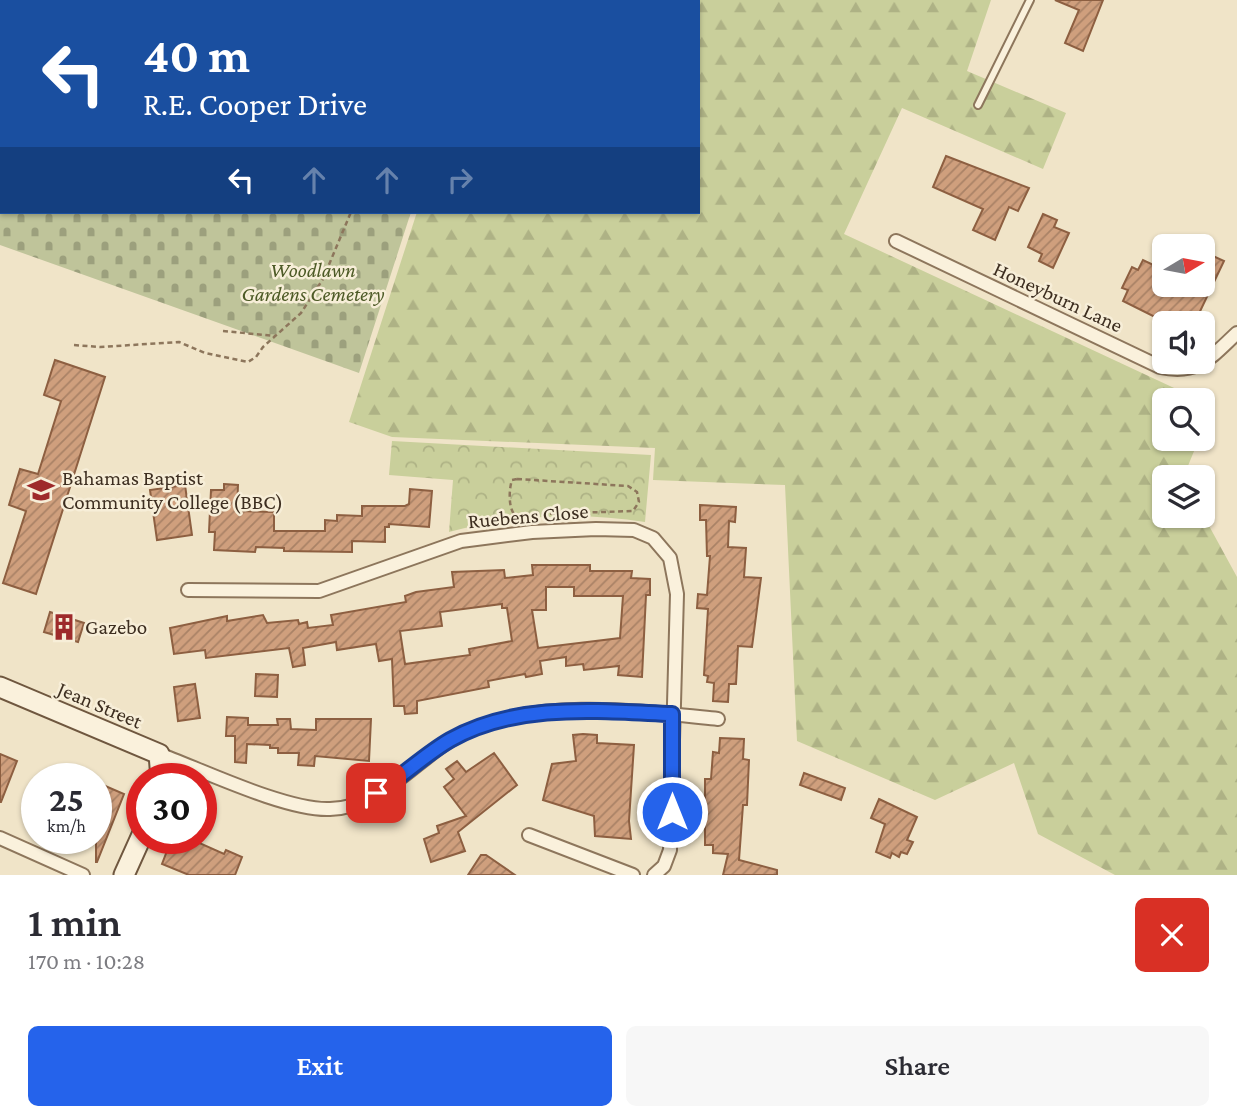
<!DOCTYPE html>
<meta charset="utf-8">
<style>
:root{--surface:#fff;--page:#f7f7f7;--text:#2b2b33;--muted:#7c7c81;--accent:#2563eb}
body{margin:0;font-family:"Crimson Pro",serif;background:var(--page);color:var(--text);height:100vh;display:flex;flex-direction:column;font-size:26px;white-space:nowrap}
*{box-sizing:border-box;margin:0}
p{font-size:23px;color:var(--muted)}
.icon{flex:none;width:38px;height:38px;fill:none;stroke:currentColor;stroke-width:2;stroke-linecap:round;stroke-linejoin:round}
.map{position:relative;height:875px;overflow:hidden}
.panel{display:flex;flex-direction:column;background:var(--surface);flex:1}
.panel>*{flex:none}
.banner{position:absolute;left:0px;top:0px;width:700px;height:214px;box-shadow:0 2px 5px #0004;background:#1a4fa0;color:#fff;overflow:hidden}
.needle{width:46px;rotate:80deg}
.buttons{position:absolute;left:1152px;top:234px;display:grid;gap:14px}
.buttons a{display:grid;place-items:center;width:63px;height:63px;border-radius:10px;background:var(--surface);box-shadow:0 2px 5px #0004;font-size:35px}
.speed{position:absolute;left:21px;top:763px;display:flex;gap:14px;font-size:35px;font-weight:700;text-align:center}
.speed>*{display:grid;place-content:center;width:91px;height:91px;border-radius:50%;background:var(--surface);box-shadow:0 2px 5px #0004;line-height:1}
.speed small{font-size:18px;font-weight:400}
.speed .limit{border:10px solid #d22;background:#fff;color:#111}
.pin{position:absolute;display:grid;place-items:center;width:60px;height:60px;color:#fff;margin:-30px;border-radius:14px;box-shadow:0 4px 10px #0006}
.me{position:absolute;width:77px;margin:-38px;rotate:0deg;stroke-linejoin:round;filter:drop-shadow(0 0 5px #0008)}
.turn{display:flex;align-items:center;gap:24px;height:147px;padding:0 28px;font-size:32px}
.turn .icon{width:91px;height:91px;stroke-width:2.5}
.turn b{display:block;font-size:49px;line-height:60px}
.lanes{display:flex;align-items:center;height:66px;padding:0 28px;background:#0003;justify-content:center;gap:35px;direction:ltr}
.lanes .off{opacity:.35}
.round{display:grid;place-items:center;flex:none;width:74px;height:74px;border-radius:10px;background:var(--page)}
.summary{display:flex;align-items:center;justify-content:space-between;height:119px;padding:0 28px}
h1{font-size:42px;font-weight:600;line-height:52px}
.button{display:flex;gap:14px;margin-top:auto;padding:14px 28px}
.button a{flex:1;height:80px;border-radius:10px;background:var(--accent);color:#fff;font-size:28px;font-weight:600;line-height:80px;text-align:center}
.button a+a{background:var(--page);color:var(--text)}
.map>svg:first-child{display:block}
.forest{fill:url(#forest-firs)}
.cemetery{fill:url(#cemetery-stones)}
.park{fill:url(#park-crowns)}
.building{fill:url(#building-hatch);stroke:#8d5f41;stroke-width:2;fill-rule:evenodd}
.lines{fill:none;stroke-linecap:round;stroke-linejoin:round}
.lane-casing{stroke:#8d765c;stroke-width:10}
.street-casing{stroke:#8d765c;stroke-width:16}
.secondary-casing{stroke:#6f573f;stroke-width:23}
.path{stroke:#8d765c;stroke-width:2.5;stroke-dasharray:5 3.5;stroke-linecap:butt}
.lane{stroke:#faf1dc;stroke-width:6}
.street{stroke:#faf1dc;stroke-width:12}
.secondary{stroke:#faf1dc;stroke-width:19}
.route-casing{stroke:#184099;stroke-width:18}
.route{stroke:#2563eb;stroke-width:12}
.labels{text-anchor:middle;stroke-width:5;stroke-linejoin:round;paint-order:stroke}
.park-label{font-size:21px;font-style:italic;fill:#4d5a26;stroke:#f7eed8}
.street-label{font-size:21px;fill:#3d2e20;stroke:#f7eed8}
.poi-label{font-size:21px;fill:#3d2e20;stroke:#f7eed8;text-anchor:start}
</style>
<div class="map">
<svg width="1237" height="875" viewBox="0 0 1237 875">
<defs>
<pattern id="forest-firs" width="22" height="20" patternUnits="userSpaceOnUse" patternTransform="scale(1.75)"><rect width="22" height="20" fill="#c9cf9b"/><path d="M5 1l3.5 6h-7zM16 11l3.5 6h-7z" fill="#aeb285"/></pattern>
<pattern id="cemetery-stones" width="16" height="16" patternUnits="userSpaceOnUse" patternTransform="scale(1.75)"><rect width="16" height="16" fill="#bfc49a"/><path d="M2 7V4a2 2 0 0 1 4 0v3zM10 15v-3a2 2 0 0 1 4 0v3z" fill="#9ca07d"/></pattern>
<pattern id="park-crowns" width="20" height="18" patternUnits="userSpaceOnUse" patternTransform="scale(1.75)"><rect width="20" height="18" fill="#c9cf9b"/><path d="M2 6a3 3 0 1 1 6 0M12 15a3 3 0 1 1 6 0" fill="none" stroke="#aeb285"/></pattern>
<pattern id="building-hatch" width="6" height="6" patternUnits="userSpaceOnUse" patternTransform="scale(1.75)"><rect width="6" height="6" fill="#cf9f7d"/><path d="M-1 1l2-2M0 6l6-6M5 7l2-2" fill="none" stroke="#a98266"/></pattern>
</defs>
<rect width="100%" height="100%" fill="#f0e4c8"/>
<polygon class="forest" points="485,0 991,0 967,71 1066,113 1043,169 902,108 844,234 1202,401 1164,401 1164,439 1199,439 1183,478 1164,478 1164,516 1202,516 1202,513 1237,577 1237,875 1115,875 1038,834 1014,763 935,800 797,741 785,485 653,480 655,448 392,437 349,422 417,212 698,212 698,2"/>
<polygon class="cemetery" points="0,0 480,0 2,2 2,212 411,212 359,373 0,245"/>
<path class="park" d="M392 441 651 455 645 522C582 512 511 515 449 532L453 480 389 475Z"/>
<g class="building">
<polygon points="1055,0 1103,0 1083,51 1065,43 1079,10"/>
<polygon points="946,156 1029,188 1018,211 1009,207 995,240 973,230 983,209 933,187"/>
<polygon points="1043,214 1057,220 1054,227 1069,233 1053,268 1039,261 1042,254 1028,247"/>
<polygon points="1202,251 1224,261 1194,324 1169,324 1123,301 1128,290 1122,288 1132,267 1138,270 1143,260 1164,270 1164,285 1202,285"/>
<polygon points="55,360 105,377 36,594 3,583 26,511 9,505 20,469 38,474 61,401 44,395"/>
<polygon points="224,484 238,485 237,511 274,512 274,531 325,531 325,520 337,521 337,515 362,516 362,506 405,506 409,504 410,489 432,491 429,527 389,524 389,527 385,527 385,542 352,541 352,552 284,551 284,548 256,547 255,552 214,550 215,532 209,532 211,490 224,490"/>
<polygon points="185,485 192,535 157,540 150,490"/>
<polygon points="700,505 736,507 735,522 729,521 728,547 746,548 744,577 761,578 752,647 738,646 736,684 729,684 728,702 713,701 714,683 707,682 708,676 704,675 708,609 697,608 698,594 707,595 710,556 707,556 706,520 700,520"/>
<path d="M532 565H590V571H632L631 578 650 579V595H646L642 677 618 675 619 666 584 670 583 664 566 666V657L540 661 542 674 526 677 525 674 488 681 489 687 417 701V713L405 714 404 706H394L392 659 379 661 376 644 337 650 336 642 303 648 305 665 293 667 289 648 206 658 205 650 174 654 170 628 227 616V621L263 615 267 623 298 620 299 624 307 622 308 628 333 625 331 615 406 602 405 596 416 592 454 587 452 572 504 570 505 578 533 575ZM546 587H574V596H623L620 638 538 648 532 610H546ZM502 604V608H507L512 641 469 649 470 655 405 664 400 631 442 626 440 612Z"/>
<polygon points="50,612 84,623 78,642 44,632"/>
<polygon points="256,674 278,675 277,697 255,696"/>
<polygon points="195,684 200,718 178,721 174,687"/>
<polygon points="227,717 248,718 248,725 278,725 277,719 290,719 291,729 316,730 316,719 371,719 369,761 315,756 314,766 298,765 299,753 278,753 278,748 270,748 270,745 247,744 246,763 235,762 235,736 226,736"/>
<polygon points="583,734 597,735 597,743 634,745 629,821 631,839 595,836 594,816 543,800 552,764 576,761 573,735"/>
<polygon points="720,738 744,739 743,759 749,760 747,805 743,805 739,860 777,870 777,875 723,875 728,854 713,853 713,845 705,845 705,779 711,779 713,752 719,753"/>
<polygon points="494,753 517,785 458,832 465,851 431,862 424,839 439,833 437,826 466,816 444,787 454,779 446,769 457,761 466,772"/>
<polygon points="0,754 17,761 1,802 0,802"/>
<polygon points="804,773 845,788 841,800 800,785"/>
<polygon points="96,782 124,794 97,862 96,862"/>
<polygon points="879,799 917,817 907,840 913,842 907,854 901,852 899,857 892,853 890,858 876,852 885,824 871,818"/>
<polygon points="172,838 198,838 197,842 224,854 226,850 242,857 235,875 189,875 162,864"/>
<polygon points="481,855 486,855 515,875 468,875"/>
</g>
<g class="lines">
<defs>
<g id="lane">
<polyline points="194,2 194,0"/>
<polyline points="0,91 2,91"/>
<polyline points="978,105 1030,0"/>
</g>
<g id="street">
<path d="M896 241 1160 367C1199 375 1210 358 1237 333"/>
<polyline points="188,590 319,591 461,541 532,532 596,529 634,530 653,538 670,558 677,594 670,850 664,866 654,875"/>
<path d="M159 754C202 770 287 811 330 809 384 808 420 753 466 732 541 698 638 711 718 719"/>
<polyline points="529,835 633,875"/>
<polyline points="0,838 83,875"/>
</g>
<g id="secondary">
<polyline points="0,687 159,754 161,779"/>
<polyline points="124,875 142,835"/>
</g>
</defs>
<use href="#lane" class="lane-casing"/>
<use href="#street" class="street-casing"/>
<use href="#secondary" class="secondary-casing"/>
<g class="path">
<polyline points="427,2 427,0"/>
<polyline points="223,331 275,336"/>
<polyline points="74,345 100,347 179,342 205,353 248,362 256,357 263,347 301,313 323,279 351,212"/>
<path d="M517 479 628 486 637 492 639 502 633 511 515 515C508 508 509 489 512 480Z"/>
</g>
<use href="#lane" class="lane"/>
<use href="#street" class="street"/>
<use href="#secondary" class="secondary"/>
</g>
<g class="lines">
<defs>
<path id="route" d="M376 793C402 777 424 755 450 740 517 702 599 711 672 714V812"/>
</defs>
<use href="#route" class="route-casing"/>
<use href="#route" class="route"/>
</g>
<defs>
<symbol id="university-bare" viewBox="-9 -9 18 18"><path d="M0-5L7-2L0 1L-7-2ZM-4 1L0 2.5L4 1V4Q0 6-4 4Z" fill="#9e2a2b" stroke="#f7eed8" stroke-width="2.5" paint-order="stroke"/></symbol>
<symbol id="building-bare" viewBox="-9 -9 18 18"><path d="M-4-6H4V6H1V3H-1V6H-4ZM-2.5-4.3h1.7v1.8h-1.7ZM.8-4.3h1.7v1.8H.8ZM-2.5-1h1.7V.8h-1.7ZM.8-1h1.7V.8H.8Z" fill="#9e2a2b" stroke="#f7eed8" stroke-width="2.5" paint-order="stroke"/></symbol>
</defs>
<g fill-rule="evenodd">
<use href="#university-bare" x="22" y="471" width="38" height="38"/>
<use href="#building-bare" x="45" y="608" width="38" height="38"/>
</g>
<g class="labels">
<g class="park-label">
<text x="313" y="277">Woodlawn<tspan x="313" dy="24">Gardens Cemetery</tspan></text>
</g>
<g class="street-label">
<text transform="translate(1058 297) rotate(25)" y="7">Honeyburn Lane</text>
<text transform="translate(528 516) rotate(-5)" y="7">Ruebens Close</text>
<text transform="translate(100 705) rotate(23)" y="7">Jean Street</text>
</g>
<g class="poi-label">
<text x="62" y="485">Bahamas Baptist<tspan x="62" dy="24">Community College (BBC)</tspan></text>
<text x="85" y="634">Gazebo</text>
</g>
</g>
</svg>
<div class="buttons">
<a><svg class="needle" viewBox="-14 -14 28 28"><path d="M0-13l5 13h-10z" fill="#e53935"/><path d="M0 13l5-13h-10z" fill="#7c7c81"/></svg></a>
<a><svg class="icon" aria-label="sound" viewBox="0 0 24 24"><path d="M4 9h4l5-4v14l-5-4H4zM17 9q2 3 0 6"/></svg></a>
<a><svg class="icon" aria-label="search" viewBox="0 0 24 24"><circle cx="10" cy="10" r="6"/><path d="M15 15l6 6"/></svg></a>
<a><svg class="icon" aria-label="layers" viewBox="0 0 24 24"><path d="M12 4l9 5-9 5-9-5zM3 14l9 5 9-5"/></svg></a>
</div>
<div class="speed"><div>25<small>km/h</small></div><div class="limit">30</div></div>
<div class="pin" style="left:376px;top:793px;background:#d93025"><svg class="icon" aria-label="arrive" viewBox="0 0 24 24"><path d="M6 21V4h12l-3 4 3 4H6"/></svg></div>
<svg class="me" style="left:672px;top:812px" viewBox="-20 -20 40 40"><circle r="17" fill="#2563eb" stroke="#fff" stroke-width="3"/><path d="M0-11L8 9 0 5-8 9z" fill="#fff"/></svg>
<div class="banner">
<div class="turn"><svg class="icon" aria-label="left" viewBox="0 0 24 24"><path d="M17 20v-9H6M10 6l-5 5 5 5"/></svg><div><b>40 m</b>R.E. Cooper Drive</div></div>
<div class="lanes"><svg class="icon" aria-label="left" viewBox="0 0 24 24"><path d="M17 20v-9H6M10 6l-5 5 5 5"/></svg><svg class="icon off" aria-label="ahead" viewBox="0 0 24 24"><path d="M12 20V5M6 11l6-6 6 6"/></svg><svg class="icon off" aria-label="ahead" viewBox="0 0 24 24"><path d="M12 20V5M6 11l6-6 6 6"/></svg><svg class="icon off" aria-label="right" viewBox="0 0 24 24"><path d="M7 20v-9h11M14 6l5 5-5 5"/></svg></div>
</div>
</div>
<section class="panel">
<div class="summary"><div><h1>1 min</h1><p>170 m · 10:28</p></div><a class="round" style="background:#d93025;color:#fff"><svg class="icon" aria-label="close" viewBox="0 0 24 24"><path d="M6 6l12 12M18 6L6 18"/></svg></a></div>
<div class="button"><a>Exit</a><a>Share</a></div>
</section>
